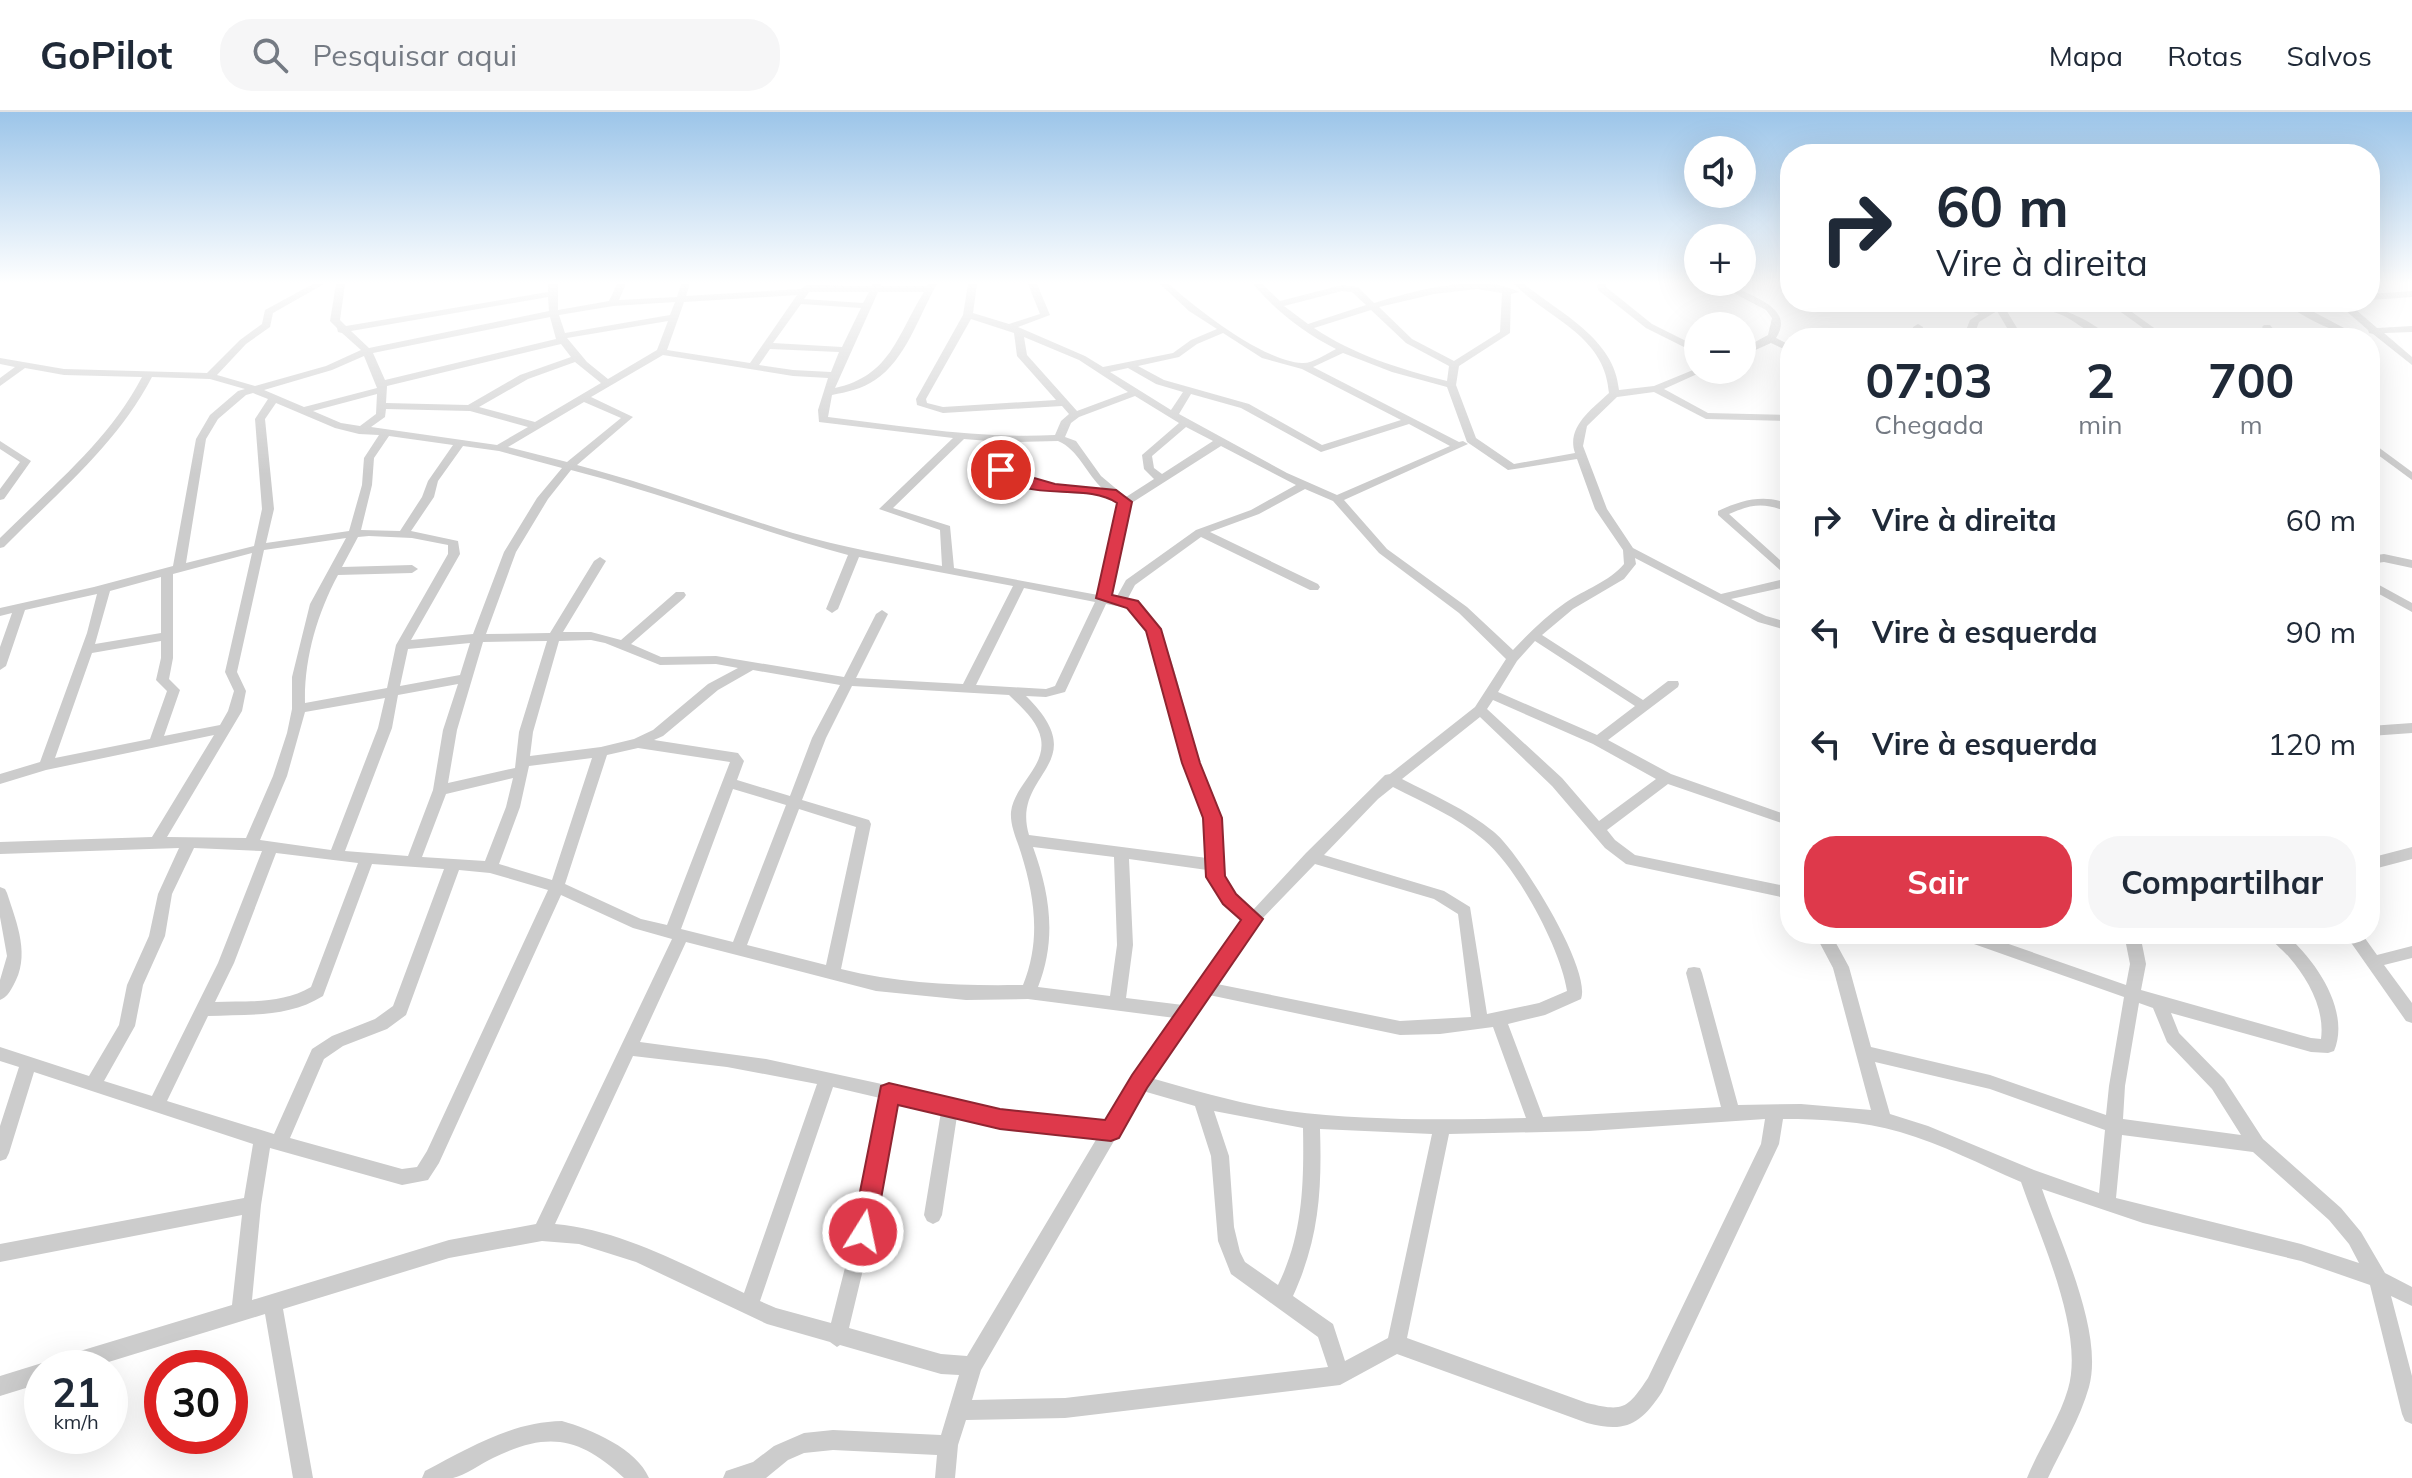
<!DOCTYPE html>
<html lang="pt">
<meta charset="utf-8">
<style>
:root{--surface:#fff;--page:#f6f6f7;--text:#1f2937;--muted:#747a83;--line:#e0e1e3;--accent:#de394b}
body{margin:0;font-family:Mulish,sans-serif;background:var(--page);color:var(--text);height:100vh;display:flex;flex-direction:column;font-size:30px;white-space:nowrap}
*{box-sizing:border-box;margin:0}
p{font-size:26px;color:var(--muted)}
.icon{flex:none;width:44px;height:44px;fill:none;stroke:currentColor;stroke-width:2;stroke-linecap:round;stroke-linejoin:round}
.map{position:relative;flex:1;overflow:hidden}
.sheet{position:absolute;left:1780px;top:216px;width:600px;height:616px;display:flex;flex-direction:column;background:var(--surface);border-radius:32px;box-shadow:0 8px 32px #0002}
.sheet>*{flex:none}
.banner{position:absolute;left:1780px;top:32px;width:600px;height:168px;border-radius:32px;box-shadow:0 8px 32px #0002;background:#fff;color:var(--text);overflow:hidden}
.controls{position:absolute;left:1684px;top:24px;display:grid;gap:16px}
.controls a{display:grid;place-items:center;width:72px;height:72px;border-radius:50%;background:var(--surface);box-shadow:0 8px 32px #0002;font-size:40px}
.speed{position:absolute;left:24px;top:1238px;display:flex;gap:16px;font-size:40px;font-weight:700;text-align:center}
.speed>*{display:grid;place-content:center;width:104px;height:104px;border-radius:50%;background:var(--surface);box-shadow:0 8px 32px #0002;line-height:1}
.speed small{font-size:20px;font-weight:400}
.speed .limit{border:12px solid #d22;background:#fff;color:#111}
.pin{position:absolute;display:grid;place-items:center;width:68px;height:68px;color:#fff;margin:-34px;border:4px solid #fff;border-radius:50%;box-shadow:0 2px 8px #0007}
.me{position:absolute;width:88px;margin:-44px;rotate:10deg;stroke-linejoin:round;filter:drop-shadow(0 0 6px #0008)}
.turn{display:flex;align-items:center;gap:28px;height:168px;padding:0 24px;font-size:36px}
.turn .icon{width:104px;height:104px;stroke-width:2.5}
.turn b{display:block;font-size:56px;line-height:68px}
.eta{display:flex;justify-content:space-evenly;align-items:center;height:136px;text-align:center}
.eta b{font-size:48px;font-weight:700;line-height:56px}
.cta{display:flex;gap:16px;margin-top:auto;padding:16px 24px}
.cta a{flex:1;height:92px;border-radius:32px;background:var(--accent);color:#fff;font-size:32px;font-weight:700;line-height:92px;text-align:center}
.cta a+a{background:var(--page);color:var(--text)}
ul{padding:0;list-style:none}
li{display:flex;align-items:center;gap:24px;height:112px;padding:0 24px}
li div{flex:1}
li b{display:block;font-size:30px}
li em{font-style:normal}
header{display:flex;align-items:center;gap:48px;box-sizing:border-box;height:112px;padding:0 40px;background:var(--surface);border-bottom:2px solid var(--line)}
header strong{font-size:38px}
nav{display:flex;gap:44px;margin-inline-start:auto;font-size:28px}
.search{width:560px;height:72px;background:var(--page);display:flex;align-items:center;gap:20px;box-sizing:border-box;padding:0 28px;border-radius:32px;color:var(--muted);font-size:30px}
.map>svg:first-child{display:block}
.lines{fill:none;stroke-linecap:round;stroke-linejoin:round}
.street{fill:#ccc;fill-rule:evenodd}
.route{fill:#de394b;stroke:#902531;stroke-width:2}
</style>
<header>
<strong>GoPilot</strong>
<div class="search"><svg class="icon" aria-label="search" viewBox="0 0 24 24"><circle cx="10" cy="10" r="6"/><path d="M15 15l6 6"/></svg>Pesquisar aqui</div>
<nav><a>Mapa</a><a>Rotas</a><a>Salvos</a></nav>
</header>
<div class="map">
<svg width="2412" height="1366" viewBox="0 0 2412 1366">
<rect width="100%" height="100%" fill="#fff"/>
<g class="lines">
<g class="street">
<path d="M313 172H324L273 201 270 215 246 232 217 263 255 274 326 254 361 238 342 221 338 220 337 216 330 209 336 172H345L340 208 346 214 548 180V172H558V198L609 189 617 172H626L619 188 677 185 681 172H690L686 184 801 177 807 173 872 174 873 172H882L881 174H927L928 172H937C919 203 906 248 875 268 862 277 847 280 832 283L828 305C903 314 979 327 1055 323L1061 309 1069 302 1062 294 943 301 917 293 916 287 963 203 968 172H977L973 201 1009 212 1040 202 1028 172H1037L1050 203 1018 215 1085 244 1103 255 1173 241 1191 228 1217 217 1189 199 1160 172H1169C1198 198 1263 249 1302 251 1312 252 1326 242 1336 237 1303 220 1276 199 1253 172H1262L1280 189 1342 173 1358 175 1374 191C1414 179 1481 160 1519 180L1511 182 1510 221 1459 254 1456 273 1476 326 1514 352 1575 341C1566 315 1592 297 1609 281 1605 223 1550 208 1514 172H1524C1560 201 1615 227 1619 278L1654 274 1698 256V258H1706L1664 277 1708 301 1790 303V309L1706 307 1654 280 1617 285 1587 314 1583 334 1607 397 1633 436 1721 482 1789 466 1718 403V399C1741 388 1766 381 1790 393V401C1766 391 1754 391 1729 402L1790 457V474L1731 487 1766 504 1790 511V519L1758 510 1635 446 1636 452 1624 467 1573 497 1542 523 1643 588 1668 569H1678L1679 572 1678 575 1608 628 1671 662 1790 704V714L1668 672 1607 718 1615 728 1635 743 1790 775V787L1626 752 1605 736 1552 674 1480 605 1402 667C1433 683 1466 697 1494 720 1519 740 1592 857 1581 887L1545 903 1508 912 1543 1005 1721 995 1686 861 1688 856 1694 855 1700 856 1702 861 1738 993 1801 992 1871 998 1833 856 1815 822H1831L1849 855 1871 935 1990 963 2106 1003 2109 974 2124 885 1957 826 1954 822H1980L2126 873 2130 852 2124 822H2140L2146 852 2141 878 2311 926 2321 927C2325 897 2308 867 2289 845 2282 837 2273 831 2267 822H2285C2315 847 2351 899 2334 939L2328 941 2311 940 2171 901 2179 921 2224 967 2263 1027 2341 1096 2361 1120 2385 1161 2412 1175V1194L2391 1184 2412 1264V1312L2405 1309 2402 1302 2370 1173 2301 1149 2143 1111 2042 1077C2060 1130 2104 1220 2089 1275 2080 1307 2062 1336 2048 1366H2027C2039 1336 2059 1308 2068 1277 2085 1220 2040 1125 2021 1070 1981 1053 1942 1032 1900 1020 1862 1009 1822 1007 1783 1007L1779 1032 1662 1280C1640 1313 1626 1321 1587 1311L1397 1242 1340 1273 1065 1306 966 1308 958 1333 955 1366H935L937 1343 833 1338 804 1341 788 1348 766 1366H723L726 1359 753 1350 774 1334 804 1321 833 1318 941 1323 959 1263 941 1262 840 1233 837 1235 830 1230 767 1212 636 1150 579 1132 542 1129 449 1146 283 1197 313 1366H293L265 1202 89 1256H42V1271L0 1284V1264L42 1251 48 1254 50 1249 57 1246 232 1193 242 1103 0 1150V1132L244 1086 253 1032 34 960 9 1041 6 1047 0 1049V1014L19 955 0 949V935L89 964 119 913 127 873 149 824 158 782 179 736 0 742V730L152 725 214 623 46 658 0 672V662L40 650 87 521 97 482 25 498 6 554 0 558V535L12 501 0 504V496L94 475 173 454 196 327 210 303 238 279 245 277 210 267 152 265C116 334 57 381 4 435L0 436V426C51 375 108 330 142 265L64 263 25 256 0 274V266L15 255 0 252V246L64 257 207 261 240 228 262 212 265 198ZM1477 177 1502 181 1500 220 1454 249 1412 227 1379 195 1434 182ZM1342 179 1352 180 1366 193 1308 212 1284 194ZM809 180H869L863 191 804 187ZM878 180H924C897 223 891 264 835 276ZM797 183 750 251 667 238 684 190ZM548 185 549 199 369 236 351 219ZM675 190 670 203 565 221 559 203 613 194ZM801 192 861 196 842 235 773 231ZM1371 198 1406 231 1449 254 1447 269C1400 257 1354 243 1314 216ZM550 205 556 227 385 268 373 241ZM971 207 1014 221 1017 244 1056 288 943 295 927 291 926 287ZM668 209 657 238 608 267 587 250 567 226ZM1223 221 1262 246 1302 257 1401 308 1322 333 1249 292 1164 268 1138 254 1179 245 1197 232ZM1024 225 1079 248 1128 280 1077 299 1027 243ZM561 232 571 245 520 263 468 293 386 291 387 274ZM770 237 839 240 831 260 793 258 759 253ZM1343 241 1392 260 1447 275 1467 330 1508 358 1577 347 1595 397 1623 438 1624 452C1609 470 1585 477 1565 491 1546 504 1529 521 1513 538L1467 495 1387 437 1344 388 1468 332 1463 329 1459 330 1313 255ZM663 243 793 264 828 266 818 298 819 310 953 326 879 397 940 418 942 454C892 444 842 435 793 421 720 399 650 372 577 353L633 305 591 285ZM364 244 377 276 304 295 264 278 332 258ZM575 250 601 271 535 310 479 295 528 267ZM1128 256 1156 272 1183 280 1171 298 1110 260ZM253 281 268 287 255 307 262 397 254 434 186 451 206 327 218 307 246 283ZM377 282 376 302 360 314 341 311 313 299ZM1191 282 1241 296 1321 340 1409 312 1450 334 1337 383 1287 361 1179 302ZM1135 284 1179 311 1142 343 1144 357 1154 367 1126 385 1101 364 1076 329 1065 325 1071 311 1079 305ZM584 290 621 306 567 350 508 335ZM276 291 335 316 359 322 379 323 364 346 362 373 349 419 266 431 274 397 265 307ZM386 297 470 299 528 315 497 333 371 315 385 305ZM1186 315 1213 329 1162 362 1154 356 1152 344ZM389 324 453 333 428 369 422 385 400 419 361 418 372 373 374 346ZM964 327 1001 330 996 358C1017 379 1054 380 1082 382 1096 383 1109 382 1119 391L1098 483 954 456 950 414 893 396ZM1058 329C1078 337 1087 363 1103 377 1072 375 1033 376 1007 357L1012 330ZM463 334 499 339 562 356 537 386 504 440 473 522 411 528 460 442 458 429 411 419 434 385 438 369ZM1221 334 1296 373 1251 398 1196 418 1126 468 1116 486 1109 485 1130 392ZM571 358C665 382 755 418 848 443L826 497 832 501 838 497 859 445 1013 474 963 572 856 566 888 502 882 498 876 502 844 565 716 544 661 545 631 532 684 486 686 483 684 480H676L621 528 591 520H563L606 449 600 445 594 449 550 521 486 522 516 440 548 387ZM1305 377 1333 389 1379 441 1459 501 1506 547 1475 595 1390 662 1385 663 1306 741 1253 798C1242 789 1230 779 1224 766 1216 748 1224 723 1219 704 1215 687 1205 670 1199 653 1185 614 1172 497 1127 488L1135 473 1201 425 1310 478H1318L1320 475 1318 472 1210 420 1259 402ZM369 424 412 426 448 433V442L396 533 387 576 305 591C304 547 317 502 338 463L412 461 418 457 412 453 342 455 358 425ZM346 426 310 492 292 565V597L287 621 273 664 246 726 167 725 242 599 246 579 237 560 264 438ZM252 441 225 560 234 579 228 599 220 613 164 624 180 578 169 567 173 546V462ZM161 465V521L95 532 110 479ZM1024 476 1095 490 1055 574 1046 577 976 573ZM1106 492 1128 496 1148 519 1155 534 1184 651 1206 706 1207 746 1029 723C1010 660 1096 653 1026 584L1046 585 1065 580ZM591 528 605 531 660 553 716 552 738 556 708 572 653 618 634 627 601 635 530 644 533 620 559 529ZM161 529V546L156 568 167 579 150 627 55 646 92 541ZM547 529 519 620 515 656 448 671 457 618 483 530ZM1535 529 1635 594 1597 623 1498 580 1517 549ZM470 531 460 563 400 574 408 537ZM753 558 840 573 812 626 790 684 737 668 744 649 738 641 654 628 663 624 718 578ZM458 572 443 618 433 678 408 744 345 739 392 616 398 583ZM852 574 1009 583C1021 595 1038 609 1041 627 1046 655 1014 673 1011 700 1010 714 1017 728 1021 741 1035 786 1041 829 1023 873 962 874 901 872 841 857L871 712 869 708 802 688 826 626ZM385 586 378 616 331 738 260 728 287 664 305 600ZM1493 588 1593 632 1656 667 1599 709 1562 666 1487 597ZM638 636 730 650 667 813 641 807 565 772 607 643ZM592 646 552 768 499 752 520 695 529 654ZM513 666 506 695 485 749 422 745 446 682ZM1393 675C1424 691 1457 705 1484 728 1517 755 1561 837 1567 879L1539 891 1487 902 1470 795 1444 779 1324 743 1378 687ZM733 677 786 693 733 830 681 817ZM799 697 856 715 826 853 747 833ZM1033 735 1114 745 1117 833 1110 884 1038 875C1057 827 1050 782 1033 735ZM194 736 262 739 218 851 152 984 104 969 135 914 143 873 165 824 172 782ZM276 741 358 751 311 875C282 892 247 889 215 890L234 851ZM1129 747 1207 758C1208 778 1230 795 1244 808L1183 893 1126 886 1133 833ZM372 752 444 757 393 894 375 907 332 924 312 937 274 1022 167 989 208 904C248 902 288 906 323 884ZM1315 752 1434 787 1458 802 1471 905 1400 909 1217 872 1258 811ZM459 758 490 761 548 778 427 1039 417 1055 402 1057 290 1026 324 947 343 934 387 917 406 903ZM561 783 633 816 672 827 536 1112 449 1128 252 1188 261 1093 270 1036 402 1073 428 1068 439 1051ZM686 830 876 879 966 888 1028 887 1175 906 1133 965 1106 1011 988 995 766 947 640 930ZM1209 883 1400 923 1440 922 1493 915 1526 1006C1447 1008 1366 1009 1288 999 1241 992 1196 979 1151 966ZM2139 891 2153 896 2167 930 2212 977 2241 1023 2123 1007 2125 974ZM633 944 727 955 817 972 744 1181C684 1153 622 1118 555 1112ZM1875 950 1990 977 2105 1018 2099 1081 2034 1058 1928 1014 1890 1002ZM833 975 880 986 854 1120 831 1211 776 1196 760 1189ZM1143 979 1195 994 1211 1044 1218 1129 1231 1162 1318 1225 1328 1255 1065 1286 972 1288 981 1258ZM896 990 941 1000 924 1103 927 1109 933 1112 939 1109 942 1103 957 1004 1028 1017 1097 1026 967 1244 941 1242 849 1216 872 1120ZM1214 999 1303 1016C1304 1071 1303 1123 1278 1173L1245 1150 1240 1140 1234 1115 1229 1044ZM1765 1007 1761 1032 1648 1266C1627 1297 1624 1300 1587 1291L1407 1226 1449 1022 1589 1019ZM1320 1017 1432 1022 1388 1226 1345 1249 1333 1212 1293 1184C1319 1127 1322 1079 1320 1017ZM2122 1023 2253 1040 2329 1108 2349 1132 2359 1151 2301 1132 2116 1086Z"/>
<polygon points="1597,172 1606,172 1606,175 1652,212 1698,235 1698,242 1646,216 1598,178"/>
<path d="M1689 172 1724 175 1746 172 1745 175 1739 177C1758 187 1794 198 1776 226L1790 233V240L1771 231 1742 244V237L1768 223 1772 206 1766 198 1730 179 1724 181Z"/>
<polygon points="2412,179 2412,185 2370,188 2370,182"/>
<path d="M1943 190H1958L1986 198 1994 193 1991 190C2038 190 2074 194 2111 226 2093 226 2080 212 2064 204 2045 195 2025 195 2005 196L2023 226H2013L1997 199 1979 210 1973 226H1963L1970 208 1979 202Z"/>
<polygon points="2107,190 2118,190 2168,226 2157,226"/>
<path d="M2283 190H2295L2344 216 2371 226C2344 226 2307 208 2283 190Z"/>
<polygon points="2336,190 2347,190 2377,216 2412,214 2412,220 2384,221 2412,245 2412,253 2373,222 2369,221 2368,218"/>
<polygon points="1918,212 1923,215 1921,226 1911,226 1913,215"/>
<polygon points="2264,213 2270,213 2281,226 2271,226 2262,215"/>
<polygon points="0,329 31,349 4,387 0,388 0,377 20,350 0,337"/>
<polygon points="2370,329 2412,360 2412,368 2370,337"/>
<polygon points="2384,442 2412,448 2412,456 2384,450 2370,452 2370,444"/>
<polygon points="2370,468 2412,491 2412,500 2370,477"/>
<polygon points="2412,611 2412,621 2370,624 2370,614"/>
<polygon points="2412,735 2412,747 2370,758 2370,746"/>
<path d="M0 775 5 777 7 781C17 812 31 844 13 874 9 881 7 885 0 888V868L7 844 0 805Z"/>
<polygon points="2345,822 2362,822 2377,843 2412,834 2412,846 2384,853 2412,891 2412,911 2406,909"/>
<path d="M562 1309C591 1317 637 1337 649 1366H624C580 1325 548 1319 493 1346 480 1352 466 1363 453 1366 444 1366 431 1366 422 1366L425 1359C469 1336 511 1310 562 1309Z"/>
</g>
</g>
<linearGradient id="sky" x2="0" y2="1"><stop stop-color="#9cc5e9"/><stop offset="0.47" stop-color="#fff"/><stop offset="1" stop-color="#fff" stop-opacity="0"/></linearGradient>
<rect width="2412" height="363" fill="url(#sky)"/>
<path class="route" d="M996 355 1055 372 1116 378 1132 390 1112 483 1138 489 1161 517 1200 651 1222 706 1225 764 1236 782 1263 807 1147 976 1119 1026 1111 1029 1000 1017 898 993 875 1120 872 1128 863 1131 855 1128 852 1120 881 974 889 971 1000 997 1105 1008 1132 963 1241 808 1223 792 1206 765 1203 706 1182 651 1146 519 1127 496 1096 486 1117 391C1084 369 1023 393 994 358Z"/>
</svg>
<div class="controls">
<a><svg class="icon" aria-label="sound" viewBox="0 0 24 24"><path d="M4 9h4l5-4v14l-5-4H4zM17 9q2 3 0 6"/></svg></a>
<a>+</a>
<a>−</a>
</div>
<div class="speed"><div>21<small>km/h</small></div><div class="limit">30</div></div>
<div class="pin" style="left:1001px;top:358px;background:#d93025"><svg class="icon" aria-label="arrive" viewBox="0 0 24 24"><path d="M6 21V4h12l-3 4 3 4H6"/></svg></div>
<svg class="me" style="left:863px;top:1120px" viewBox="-20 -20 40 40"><circle r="17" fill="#de394b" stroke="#fff" stroke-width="3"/><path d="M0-11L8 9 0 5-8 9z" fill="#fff"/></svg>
<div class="banner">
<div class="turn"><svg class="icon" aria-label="right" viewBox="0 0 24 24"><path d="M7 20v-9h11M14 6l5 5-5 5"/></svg><div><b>60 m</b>Vire à direita</div></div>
</div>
<section class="sheet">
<div class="eta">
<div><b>07:03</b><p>Chegada</p></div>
<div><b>2</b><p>min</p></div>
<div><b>700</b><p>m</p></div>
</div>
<ul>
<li><svg class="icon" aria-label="right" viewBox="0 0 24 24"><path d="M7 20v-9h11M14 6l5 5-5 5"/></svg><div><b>Vire à direita</b></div><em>60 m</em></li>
<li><svg class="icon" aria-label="left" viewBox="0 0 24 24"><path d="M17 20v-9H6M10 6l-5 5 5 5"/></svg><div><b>Vire à esquerda</b></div><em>90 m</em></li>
<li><svg class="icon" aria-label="left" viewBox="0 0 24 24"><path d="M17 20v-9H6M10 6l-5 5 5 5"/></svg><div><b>Vire à esquerda</b></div><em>120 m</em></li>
</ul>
<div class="cta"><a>Sair</a><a>Compartilhar</a></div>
</section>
</div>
